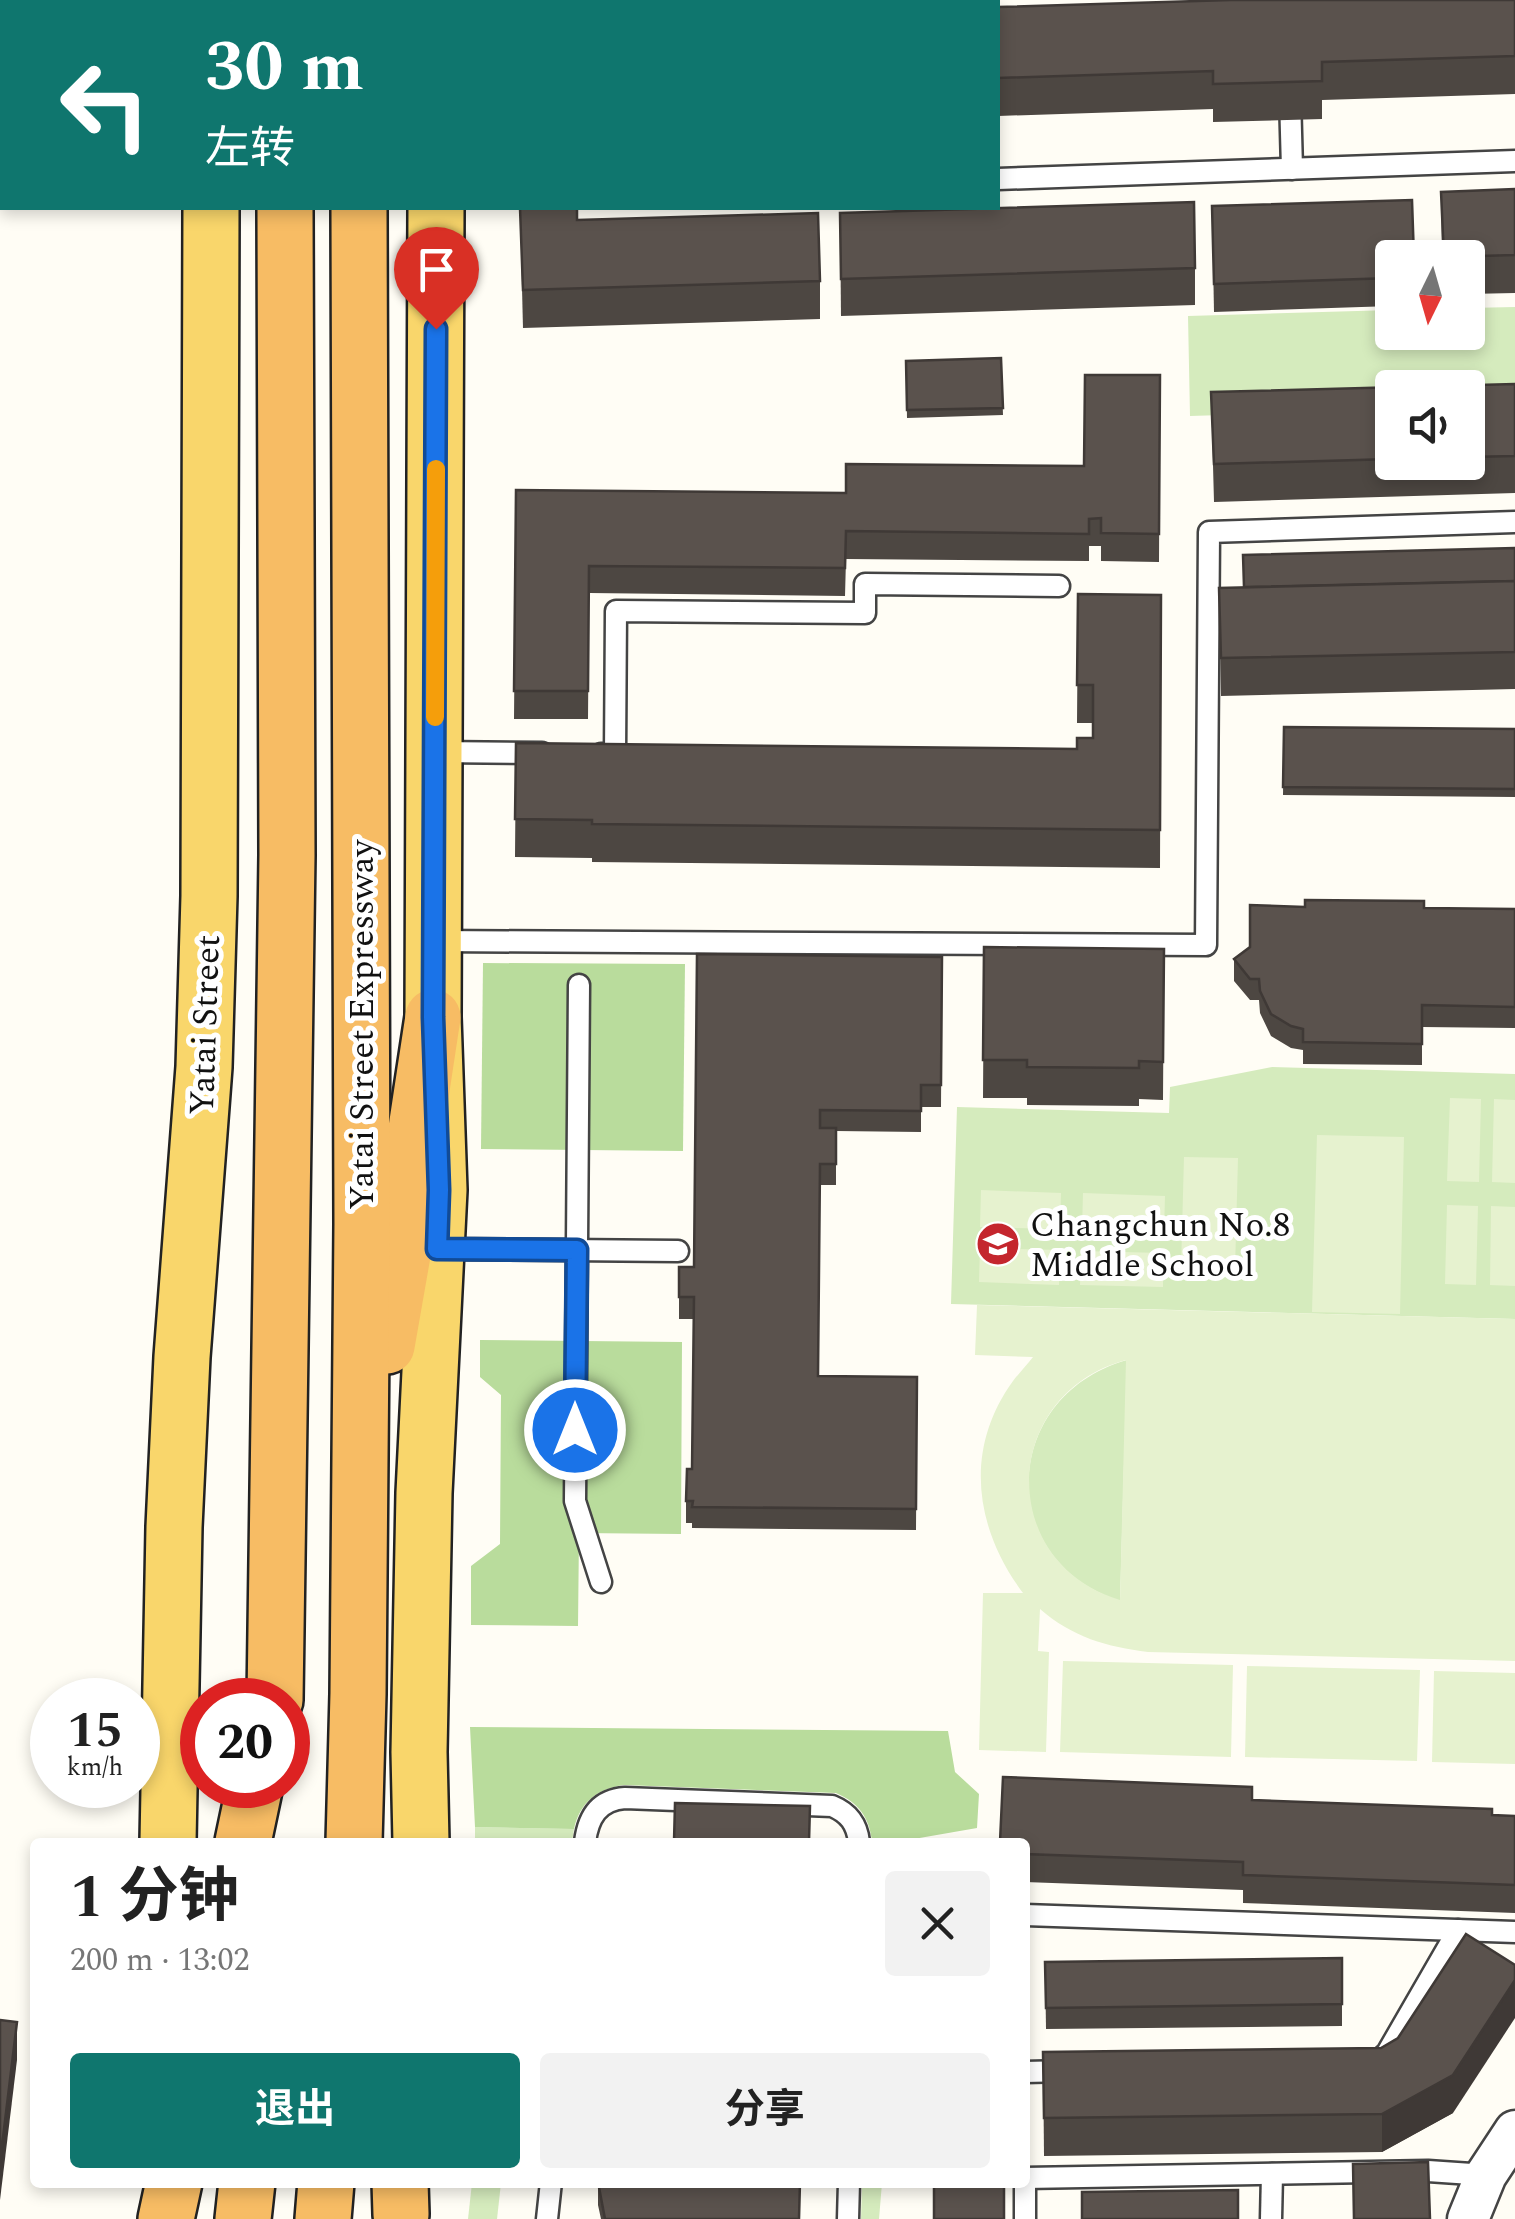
<!DOCTYPE html>
<html lang="zh">
<meta charset="utf-8">
<style>
:root{--surface:#fff;--page:#f2f2f2;--text:#222;--muted:#767676;--accent:#0f766e}
body{margin:0;font-family:Spectral,"Noto Sans SC",serif;background:var(--page);color:var(--text);height:100vh;display:flex;flex-direction:column;font-size:38px;white-space:nowrap}
*{box-sizing:border-box;margin:0}
p{font-size:32px;color:var(--muted)}
.icon{flex:none;width:55px;height:55px;fill:none;stroke:currentColor;stroke-width:2;stroke-linecap:round;stroke-linejoin:round}
.map{position:relative;flex:1;overflow:hidden}
.details{position:absolute;left:30px;top:1838px;width:1000px;height:350px;display:flex;flex-direction:column;background:var(--surface);border-radius:10px;box-shadow:0 5px 15px #0003}
.details>*{flex:none}
.hud{position:absolute;left:0px;top:0px;width:1000px;height:210px;box-shadow:0 5px 15px #0003;background:#0f766e;color:#fff;overflow:hidden}
.needle{width:65px;rotate:185deg}
.tools{position:absolute;left:1375px;top:240px;display:grid;gap:20px}
.tools a{display:grid;place-items:center;width:110px;height:110px;border-radius:10px;background:var(--surface);box-shadow:0 5px 15px #0003;font-size:50px}
.speed{position:absolute;left:30px;top:1678px;display:flex;gap:20px;font-size:50px;font-weight:700;text-align:center}
.speed>*{display:grid;place-content:center;width:130px;height:130px;border-radius:50%;background:var(--surface);box-shadow:0 5px 15px #0003;line-height:1}
.speed small{font-size:25px;font-weight:400}
.speed .limit{border:15px solid #d22;background:#fff;color:#111}
.pin{position:absolute;display:grid;place-items:center;width:85px;height:85px;color:#fff;margin:-102px -42px;border-radius:50% 50% 50% 0;rotate:-45deg;box-shadow:0 0 10px #0007}
.pin .icon{rotate:45deg}
.me{position:absolute;width:110px;margin:-55px;rotate:0deg;stroke-linejoin:round;filter:drop-shadow(0 0 8px #0008)}
.turn{display:flex;align-items:center;gap:35px;height:210px;padding:0 40px;font-size:45px}
.turn .icon{width:130px;height:130px;stroke-width:2.5}
.turn b{display:block;font-size:70px;line-height:85px}
.round{display:grid;place-items:center;flex:none;width:105px;height:105px;border-radius:10px;background:var(--page)}
.headline{display:flex;align-items:center;justify-content:space-between;height:170px;padding:0 40px}
h1{font-size:60px;font-weight:700;line-height:75px}
.button{display:flex;gap:20px;margin-top:auto;padding:20px 40px}
.button a{flex:1;height:115px;border-radius:10px;background:var(--accent);color:#fff;font-size:40px;font-weight:700;line-height:115px;text-align:center}
.button a+a{background:var(--page);color:var(--text)}
.map>svg:first-child{display:block}
.green{fill:#d5ebbd}
.forest{fill:#b9dc9c}
.pitch{fill:#e6f2cf;fill-rule:evenodd}
.lines{fill:none;stroke-linecap:round;stroke-linejoin:round}
.service-casing{stroke:#444;stroke-width:25}
.minor-casing{stroke:#444;stroke-width:45}
.primary-casing{stroke:#222;stroke-width:60}
.trunk-casing{stroke:#222;stroke-width:60}
.service{stroke:#fff;stroke-width:20}
.minor{stroke:#fff;stroke-width:40}
.primary{stroke:#f9d66b;stroke-width:55}
.trunk{stroke:#f7bc64;stroke-width:55}
.wall{fill:#4d4742;fill-rule:evenodd}
.shaded-wall{fill:#3f3936}
.building{fill:#5a524d;stroke:#3f3936;stroke-width:2.5}
.route-casing{stroke:#114b97;stroke-width:25}
.route{stroke:#1a73e8;stroke-width:18}
.slow{stroke:#f59e0b;stroke-width:18}
.labels{text-anchor:middle;stroke-width:10;stroke-linejoin:round;paint-order:stroke}
.street-label{font-size:35px;fill:#111;stroke:#fff}
.poi-label{font-size:35px;fill:#111;stroke:#fff;text-anchor:start}
</style>
<div class="map">
<svg width="1515" height="2219" viewBox="0 0 1515 2219">
<rect width="100%" height="100%" fill="#fffdf5"/>
<g class="green">
<polygon points="1515,307 1515,407 1468,388 1392,388 1392,410 1190,416 1188,316 1392,310 1392,332 1468,332 1468,308"/>
<polygon points="1272,1067 1515,1074 1515,1319 951,1304 957,1107 1169,1113 1170,1087"/>
<path d="M1127 1360 1120 1601C994 1561 1000 1396 1127 1360Z"/>
<polygon points="475,1827 574,1829 572,1842 475,1842"/>
<polygon points="472,2183 501,2183 497,2219 468,2219"/>
<polygon points="862,2183 882,2183 879,2219 861,2219"/>
</g>
<g class="forest">
<polygon points="483,963 685,964 683,1151 481,1149"/>
<polygon points="480,1340 682,1342 681,1534 579,1533 578,1626 471,1625 471,1566 500,1544 501,1395 480,1377"/>
<path d="M470 1727 948 1731 955 1772 979 1794 977 1828 908 1840 872 1841C869 1817 859 1803 836 1793L624 1785C597 1789 580 1802 574 1829L475 1827Z"/>
</g>
<g class="pitch">
<polygon points="1450,1098 1481,1099 1479,1182 1447,1181"/>
<polygon points="1494,1099 1515,1100 1515,1183 1492,1182"/>
<polygon points="1317,1135 1404,1137 1400,1314 1312,1312"/>
<polygon points="1184,1157 1238,1158 1235,1269 1181,1268"/>
<polygon points="981,1190 1061,1193 1060,1229 980,1227"/>
<polygon points="1083,1193 1165,1196 1164,1232 1082,1229"/>
<polygon points="1447,1205 1478,1206 1476,1285 1445,1284"/>
<polygon points="1491,1206 1515,1207 1515,1286 1490,1285"/>
<polygon points="980,1248 1060,1250 1059,1285 979,1282"/>
<polygon points="1081,1251 1163,1253 1163,1287 1080,1285"/>
<path d="M977 1305 1515 1319V1661L1148 1652C1107 1647 1072 1637 1040 1609L1038 1651 1049 1652 1046 1752 979 1750 983 1593H1023C975 1529 963 1450 1013 1381 1019 1373 1027 1365 1033 1357L975 1355ZM1126 1360 1120 1600C995 1562 1001 1394 1126 1360Z"/>
<polygon points="1063,1661 1233,1665 1231,1757 1060,1752"/>
<polygon points="1247,1666 1420,1670 1417,1761 1245,1757"/>
<polygon points="1434,1671 1515,1673 1515,1764 1432,1762"/>
</g>
<g class="lines">
<defs>
<g id="service">
<polyline points="1290,96 1292,169"/>
<polyline points="998,179 1515,161"/>
<polyline points="436,752 542,753"/>
<polyline points="601,754 615,754 616,611 865,613 865,584 1059,586"/>
<polyline points="436,941 1206,945 1209,532 1515,522"/>
<polyline points="579,985 575,1501 601,1582"/>
<polyline points="440,1249 678,1251"/>
<path d="M585 1842C588 1818 598 1800 625 1798L832 1806C849 1813 857 1824 859 1842"/>
<polyline points="1025,1915 1515,1932"/>
<polyline points="1379,2060 1387,2053 1458,1930"/>
<polyline points="1025,2072 1067,2071"/>
<polyline points="1025,2178 1428,2171 1486,2175"/>
<polyline points="1025,2182 1025,2219"/>
<polyline points="547,2219 551,2182"/>
<polyline points="848,2219 849,2182"/>
<polyline points="1271,2219 1272,2174"/>
</g>
<polyline id="minor" points="1468,2219 1486,2175 1515,2131"/>
<g id="primary">
<polyline points="435,0 435,2"/>
<polyline points="212,2 212,0"/>
<polyline points="168,1842 174,1527 182,1357 204,1067 209,896 211,208"/>
<polyline points="421,1842 419,1752 424,1493 439,1190 433,1017 436,208"/>
</g>
<g id="trunk">
<polyline points="285,0 285,2"/>
<polyline points="358,0 358,2"/>
<polyline points="387,1346 404,1249 414,1142 433,1017"/>
<polyline points="275,1700 287,855 285,208"/>
<polyline points="243,1842 255,1785"/>
<polyline points="354,1842 358,1694 362,1224 359,208"/>
<polyline points="400,2182 401,2214"/>
<polyline points="166,2219 174,2182"/>
<polyline points="243,2219 247,2182"/>
<polyline points="323,2219 326,2182"/>
</g>
</defs>
<use href="#service" class="service-casing"/>
<use href="#minor" class="minor-casing"/>
<use href="#primary" class="primary-casing"/>
<use href="#trunk" class="trunk-casing"/>
<use href="#service" class="service"/>
<use href="#minor" class="minor"/>
<use href="#primary" class="primary"/>
<use href="#trunk" class="trunk"/>
</g>
<g class="wall">
<polygon points="1515,0 1515,94 1322,100 1322,119 1213,122 1213,109 998,116 998,7"/>
<polygon points="1515,189 1515,293 1468,294 1468,258 1442,258 1441,192"/>
<polygon points="1212,206 1392,258 1392,306 1214,312"/>
<polygon points="520,208 820,281 820,319 523,328"/>
<polygon points="840,213 1195,268 1195,305 841,316"/>
<polygon points="1001,358 1003,415 907,418 906,361"/>
<polygon points="1160,375 1159,562 1101,561 1101,546 1089,546 1089,561 846,559 845,596 589,593 588,719 514,719 516,490 846,493 1084,466"/>
<path d="M1515 384V493L1214 502 1211 392ZM1392 388H1468V462H1392Z"/>
<polygon points="1515,548 1515,689 1221,696 1219,588 1244,587"/>
<polygon points="1078,594 1161,595 1160,868 592,862 592,858 515,857 516,743 1077,749 1093,738 1093,723 1077,723"/>
<polygon points="1284,727 1515,729 1515,797 1283,795"/>
<polygon points="1424,908 1515,909 1515,1028 1422,1027 1422,1065 1303,1064 1303,1050 1291,1048 1271,1036 1260,1013 1259,1000 1250,1000 1234,981 1234,959"/>
<polygon points="984,947 1164,949 1163,1100 1139,1099 1139,1106 1027,1105 1027,1098 983,1098"/>
<polygon points="942,957 941,1107 921,1107 921,1132 836,1131 836,1185 820,1185 818,1376 917,1377 916,1530 692,1528 692,1523 686,1523 686,1501 692,1469 694,1319 679,1319 679,1267 694,1267"/>
<polygon points="1252,1800 1515,1816 1515,1913 1243,1903 1243,1890 1025,1882 1025,1842"/>
<polygon points="1342,1958 1342,2026 1046,2029 1045,1962"/>
<polygon points="1043,2052 1453,2113 1382,2152 1044,2156"/>
<polygon points="598,2182 800,2219 601,2219 598,2205"/>
</g>
<g class="shaded-wall">
<polygon points="1515,1980 1515,2018 1453,2113 1382,2152 1382,2114"/>
<polygon points="17,2022 17,2060 0,2200 0,2162"/>
</g>
<g class="building">
<polygon points="1231,0 1515,0 1515,56 1322,62 1322,81 1213,84 1213,71 998,78 998,7"/>
<polygon points="1515,189 1515,255 1444,257 1441,192"/>
<polygon points="1412,200 1414,258 1392,258 1392,278 1214,284 1212,206"/>
<polygon points="1194,202 1195,268 841,279 840,213"/>
<polygon points="520,208 577,208 577,220 818,213 820,281 523,290"/>
<polygon points="1001,358 1003,408 907,410 906,361"/>
<polygon points="1085,375 1160,375 1159,534 1101,533 1101,518 1089,519 1089,534 846,531 845,568 589,566 588,691 514,691 516,490 846,493 846,464 1084,466"/>
<polygon points="1515,384 1515,456 1468,457 1468,388 1392,388 1392,459 1214,464 1211,392"/>
<polygon points="1515,548 1515,581 1244,587 1243,555"/>
<polygon points="1515,581 1515,652 1221,658 1219,588"/>
<polygon points="1078,594 1161,595 1160,830 592,824 592,820 515,819 516,743 1077,749 1077,738 1093,738 1093,685 1077,685"/>
<polygon points="1284,727 1515,729 1515,789 1283,787"/>
<polygon points="1305,900 1424,901 1424,908 1515,909 1515,1007 1422,1005 1422,1044 1303,1042 1303,1029 1291,1026 1271,1014 1260,991 1259,979 1250,979 1234,959 1250,947 1250,905 1305,907"/>
<polygon points="984,947 1164,949 1163,1062 1139,1061 1139,1068 1027,1067 1027,1060 983,1060"/>
<polygon points="697,954 942,957 941,1085 921,1085 921,1111 820,1110 820,1128 836,1128 836,1164 820,1164 818,1376 917,1377 916,1509 692,1507 693,1501 686,1501 687,1469 692,1469 694,1297 679,1297 679,1267 694,1267"/>
<polygon points="1003,1777 1252,1787 1252,1800 1492,1809 1492,1815 1515,1816 1515,1885 1243,1875 1243,1862 1025,1854 1025,1842 1000,1842"/>
<polygon points="675,1803 810,1806 809,1842 674,1842"/>
<polygon points="1466,1934 1515,1965 1515,1980 1453,2075 1382,2114 1044,2118 1043,2052 1381,2048 1398,2038"/>
<polygon points="1342,1958 1342,2004 1046,2008 1045,1962"/>
<polygon points="0,2020 17,2022 0,2162"/>
<polygon points="1428,2162 1430,2219 1354,2219 1353,2164"/>
<polygon points="598,2182 800,2182 799,2219 605,2219"/>
<rect x="934" y="2182" width="70" height="37"/>
<polygon points="1238,2190 1238,2219 1082,2219 1082,2192"/>
</g>
<g class="lines">
<defs>
<polyline id="route" points="436,329 433,1017 439,1190 437,1249 577,1250 575,1430"/>
</defs>
<use href="#route" class="route-casing"/>
<use href="#route" class="route"/>
<polyline class="slow" points="435,717 436,469"/>
</g>
<defs>
<symbol id="school-disc" viewBox="-11 -11 22 22"><circle r="9.5" fill="#c4262e" stroke="#fff"/><path d="M0-5L7-2L0 1L-7-2ZM-4 1L0 2.5L4 1V4Q0 6-4 4Z" fill="#fff"/></symbol>
</defs>
<g fill-rule="evenodd">
<use href="#school-disc" x="973" y="1219" width="50" height="50"/>
</g>
<g class="labels">
<g class="street-label">
<text transform="translate(204 1025) rotate(-88)" y="12">Yatai Street</text>
<text transform="translate(361 1025) rotate(-90)" y="12">Yatai Street Expressway</text>
</g>
<g class="poi-label">
<text x="1030" y="1236">Changchun No.8<tspan x="1030" dy="40">Middle School</tspan></text>
</g>
</g>
</svg>
<div class="tools">
<a><svg class="needle" viewBox="-14 -14 28 28"><path d="M0-13l5 13h-10z" fill="#e53935"/><path d="M0 13l5-13h-10z" fill="#767676"/></svg></a>
<a><svg class="icon" aria-label="sound" viewBox="0 0 24 24"><path d="M4 9h4l5-4v14l-5-4H4zM17 9q2 3 0 6"/></svg></a>
</div>
<div class="speed"><div>15<small>km/h</small></div><div class="limit">20</div></div>
<div class="pin" style="left:436px;top:329px;background:#d93025"><svg class="icon" aria-label="arrive" viewBox="0 0 24 24"><path d="M6 21V4h12l-3 4 3 4H6"/></svg></div>
<svg class="me" style="left:575px;top:1430px" viewBox="-20 -20 40 40"><circle r="17" fill="#1a73e8" stroke="#fff" stroke-width="3"/><path d="M0-11L8 9 0 5-8 9z" fill="#fff"/></svg>
<div class="hud">
<div class="turn"><svg class="icon" aria-label="left" viewBox="0 0 24 24"><path d="M17 20v-9H6M10 6l-5 5 5 5"/></svg><div><b>30 m</b>左转</div></div>
</div>
<section class="details">
<div class="headline"><div><h1>1 分钟</h1><p>200 m · 13:02</p></div><a class="round"><svg class="icon" aria-label="close" viewBox="0 0 24 24"><path d="M6 6l12 12M18 6L6 18"/></svg></a></div>
<div class="button"><a>退出</a><a>分享</a></div>
</section>
</div>
